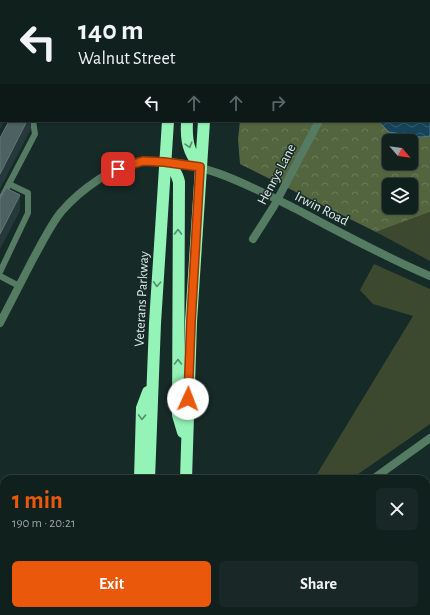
<!DOCTYPE html>
<meta charset="utf-8">
<style>
:root{--surface:#10201d;--page:#192826;--text:#f1f3f6;--muted:#9ca3a4;--line:#303e3b;--accent:#ea580c}
body{margin:0;font-family:"Alegreya Sans",sans-serif;background:var(--page);color:var(--text);height:100vh;display:flex;flex-direction:column;font-size:15px;white-space:nowrap}
*{box-sizing:border-box;margin:0}
p{font-size:13px;color:var(--muted)}
.icon{flex:none;width:22px;height:22px;fill:none;stroke:currentColor;stroke-width:2;stroke-linecap:round;stroke-linejoin:round}
.map{position:relative;flex:1;overflow:hidden}
.panel{position:absolute;left:0px;top:475px;width:430px;height:140px;display:flex;flex-direction:column;background:var(--surface);border-radius:12px 12px 0 0;box-shadow:0 1px 3px #0004,0 0 0 1px var(--line)}
.panel>*{flex:none}
.guide{position:absolute;left:0px;top:0px;width:430px;height:122px;box-shadow:0 1px 3px #0004,0 0 0 1px var(--line);background:#10201d;color:var(--text);overflow:hidden}
.needle{width:26px;rotate:118deg}
.tools{position:absolute;left:382px;top:134px;display:grid;gap:8px}
.tools a{display:grid;place-items:center;width:36px;height:36px;border-radius:6px;background:var(--surface);box-shadow:0 1px 3px #0004,0 0 0 1px var(--line);font-size:20px}
.pin{position:absolute;display:grid;place-items:center;width:34px;height:34px;color:#fff;margin:-17px;border-radius:8px;box-shadow:0 2px 6px #0006}
.me{position:absolute;width:44px;margin:-22px;rotate:2deg;stroke-linejoin:round;filter:drop-shadow(0 0 3px #0008)}
.turn{display:flex;align-items:center;gap:14px;height:84px;padding:0 12px;font-size:18px}
.turn .icon{width:52px;height:52px;stroke-width:2.5}
.turn b{display:block;font-size:28px;line-height:34px}
.lanes{display:flex;align-items:center;height:38px;padding:0 12px;background:#0003;justify-content:center;gap:20px;direction:ltr}
.lanes .off{opacity:.35}
.round{display:grid;place-items:center;flex:none;width:42px;height:42px;border-radius:6px;background:var(--page)}
.summary{display:flex;align-items:center;justify-content:space-between;height:68px;padding:0 12px}
h1{font-size:24px;font-weight:700;line-height:30px;color:var(--accent)}
.button{display:flex;gap:8px;margin-top:auto;padding:8px 12px}
.button a{flex:1;height:46px;border-radius:6px;background:var(--accent);color:#fff;font-size:16px;font-weight:700;line-height:46px;text-align:center}
.button a+a{background:var(--page);color:var(--text)}
.map>svg:first-child{display:block}
.green{fill:#3d492f}
.forest{fill:url(#forest-crowns);fill-rule:evenodd}
.water{fill:url(#water-waves);stroke:#527585}
.lines{fill:none;stroke-linecap:round;stroke-linejoin:round}
.lane{stroke:#567b63;stroke-width:6}
.street{stroke:#567b63;stroke-width:8}
.primary{stroke:#83d09f;stroke-width:10}
.highway{stroke:#94f3b7;stroke-width:12}
.shaded-wall{fill:#25393a}
.building{fill:#4d6062;stroke:#647577}
.oneway{stroke:#558e6f}
.route-casing{stroke:#983908;stroke-width:10}
.route{stroke:#ea580c;stroke-width:7}
.labels{text-anchor:middle;stroke-width:3;stroke-linejoin:round;paint-order:stroke}
.street-label{font-size:14px;fill:#dfebe8;stroke:#162a27}
</style>
<div class="map">
<svg width="430" height="615" viewBox="0 0 430 615">
<defs>
<pattern id="forest-crowns" width="20" height="18" patternUnits="userSpaceOnUse"><rect width="20" height="18" fill="#53653e"/><path d="M2 6a3 3 0 1 1 6 0M12 15a3 3 0 1 1 6 0" fill="none" stroke="#6b7b5a"/></pattern>
<pattern id="water-waves" width="16" height="10" patternUnits="userSpaceOnUse"><rect width="16" height="10" fill="#15435a"/><path d="M0 5q4-4 8 0t8 0" fill="none" stroke="#375e72"/></pattern>
</defs>
<rect width="100%" height="100%" fill="#162a27"/>
<g class="green">
<polygon points="430,212 430,261 376,232"/>
<polygon points="374,264 430,289 430,424 351,479 326,479 317,474 413,316 373,304 360,290"/>
</g>
<g class="forest">
<path d="M254 0H430V212L376 232 240 164 238 139 240 121H429V1H254ZM389 141H411V163H389ZM389 185H411V207H389Z"/>
<polygon points="0,595 4,597 4,611 37,611 47,615 0,615"/>
</g>
<polygon class="water" points="430,39 430,136 421,137 389,132 378,121 429,121"/>
<g class="lines">
<g class="lane">
<polyline points="28,0 28,1"/>
<polyline points="0,201 35,134 33,121"/>
<polyline points="0,272 28,213 28,193 9,184"/>
<polyline points="0,276 19,286"/>
</g>
<g class="street">
<polyline points="253,239 274,206 319,121"/>
<path d="M0 323C11 302 22 280 33 259 42 243 50 226 61 212 79 191 116 163 144 161 200 158 250 186 298 210 341 233 385 257 430 276"/>
<polyline points="373,479 430,438"/>
</g>
<g class="primary">
<polyline points="0,532 4,534"/>
<polyline points="102,611 110,615"/>
<polyline points="153,611 161,615"/>
</g>
<g class="highway">
<polyline points="178,1 178,0"/>
<polyline points="191,1 191,0"/>
<polyline points="214,1 214,0"/>
<path d="M187 121C186 141 188 151 200 167"/>
<path d="M164 161C172 168 177 172 179 182L178 415 183 432"/>
<polyline points="140,479 142,408 148,392"/>
<polyline points="149,479 155,323 168,121"/>
<polyline points="186,479 191,322 204,121"/>
<polyline points="0,562 4,566"/>
<polyline points="82,611 89,615"/>
<polyline points="147,611 147,615"/>
<polyline points="201,611 204,615"/>
<polyline points="183,615 183,611"/>
</g>
</g>
<g class="shaded-wall">
<polygon points="1,41 1,57 0,59 0,43"/>
<polygon points="1,112 1,121 4,121 0,129 0,114"/>
<polygon points="27,121 31,121 31,129 0,189 0,174"/>
<polygon points="20,195 20,211 0,249 0,234"/>
</g>
<g class="building">
<rect x="4" y="0" width="18" height="1"/>
<polygon points="1,6 1,41 0,43 0,8"/>
<polygon points="1,66 1,112 0,114 0,67"/>
<polygon points="9,121 27,121 0,174 0,138"/>
<polygon points="6,188 20,195 0,234 0,199"/>
</g>
<defs><path id="oneway-chevron" d="M-2-3.5L2.5 0L-2 3.5" fill="none" stroke-width="1.6" stroke-linecap="round" stroke-linejoin="round"/></defs>
<g class="oneway">
<use href="#oneway-chevron" transform="translate(189 145) rotate(74)"/>
<use href="#oneway-chevron" transform="translate(178 232) rotate(-89)"/>
<use href="#oneway-chevron" transform="translate(157 284) rotate(93)"/>
<use href="#oneway-chevron" transform="translate(178 362) rotate(-90)"/>
<use href="#oneway-chevron" transform="translate(142 417) rotate(92)"/>
</g>
<g class="lines">
<defs>
<polyline id="route" points="118,169 143,161 164,162 200,167 191,322 188,399"/>
</defs>
<use href="#route" class="route-casing"/>
<use href="#route" class="route"/>
</g>
<g class="labels">
<g class="street-label">
<text transform="translate(276 174) rotate(-62)" y="5">Henrys Lane</text>
<text transform="translate(322 208) rotate(27)" y="5">Irwin Road</text>
<text transform="translate(141 299) rotate(-87)" y="5">Veterans Parkway</text>
</g>
</g>
</svg>
<div class="tools">
<a><svg class="needle" viewBox="-14 -14 28 28"><path d="M0-13l5 13h-10z" fill="#e53935"/><path d="M0 13l5-13h-10z" fill="#9ca3a4"/></svg></a>
<a><svg class="icon" aria-label="layers" viewBox="0 0 24 24"><path d="M12 4l9 5-9 5-9-5zM3 14l9 5 9-5"/></svg></a>
</div>
<div class="pin" style="left:118px;top:169px;background:#d93025"><svg class="icon" aria-label="arrive" viewBox="0 0 24 24"><path d="M6 21V4h12l-3 4 3 4H6"/></svg></div>
<svg class="me" style="left:188px;top:399px" viewBox="-20 -20 40 40"><circle r="19" fill="#fff"/><path d="M0-13L10 11 0 6-10 11z" fill="#ea580c"/></svg>
<div class="guide">
<div class="turn"><svg class="icon" aria-label="left" viewBox="0 0 24 24"><path d="M17 20v-9H6M10 6l-5 5 5 5"/></svg><div><b>140 m</b>Walnut Street</div></div>
<div class="lanes"><svg class="icon" aria-label="left" viewBox="0 0 24 24"><path d="M17 20v-9H6M10 6l-5 5 5 5"/></svg><svg class="icon off" aria-label="ahead" viewBox="0 0 24 24"><path d="M12 20V5M6 11l6-6 6 6"/></svg><svg class="icon off" aria-label="ahead" viewBox="0 0 24 24"><path d="M12 20V5M6 11l6-6 6 6"/></svg><svg class="icon off" aria-label="right" viewBox="0 0 24 24"><path d="M7 20v-9h11M14 6l5 5-5 5"/></svg></div>
</div>
<section class="panel">
<div class="summary"><div><h1>1 min</h1><p>190 m · 20:21</p></div><a class="round"><svg class="icon" aria-label="close" viewBox="0 0 24 24"><path d="M6 6l12 12M18 6L6 18"/></svg></a></div>
<div class="button"><a>Exit</a><a>Share</a></div>
</section>
</div>
